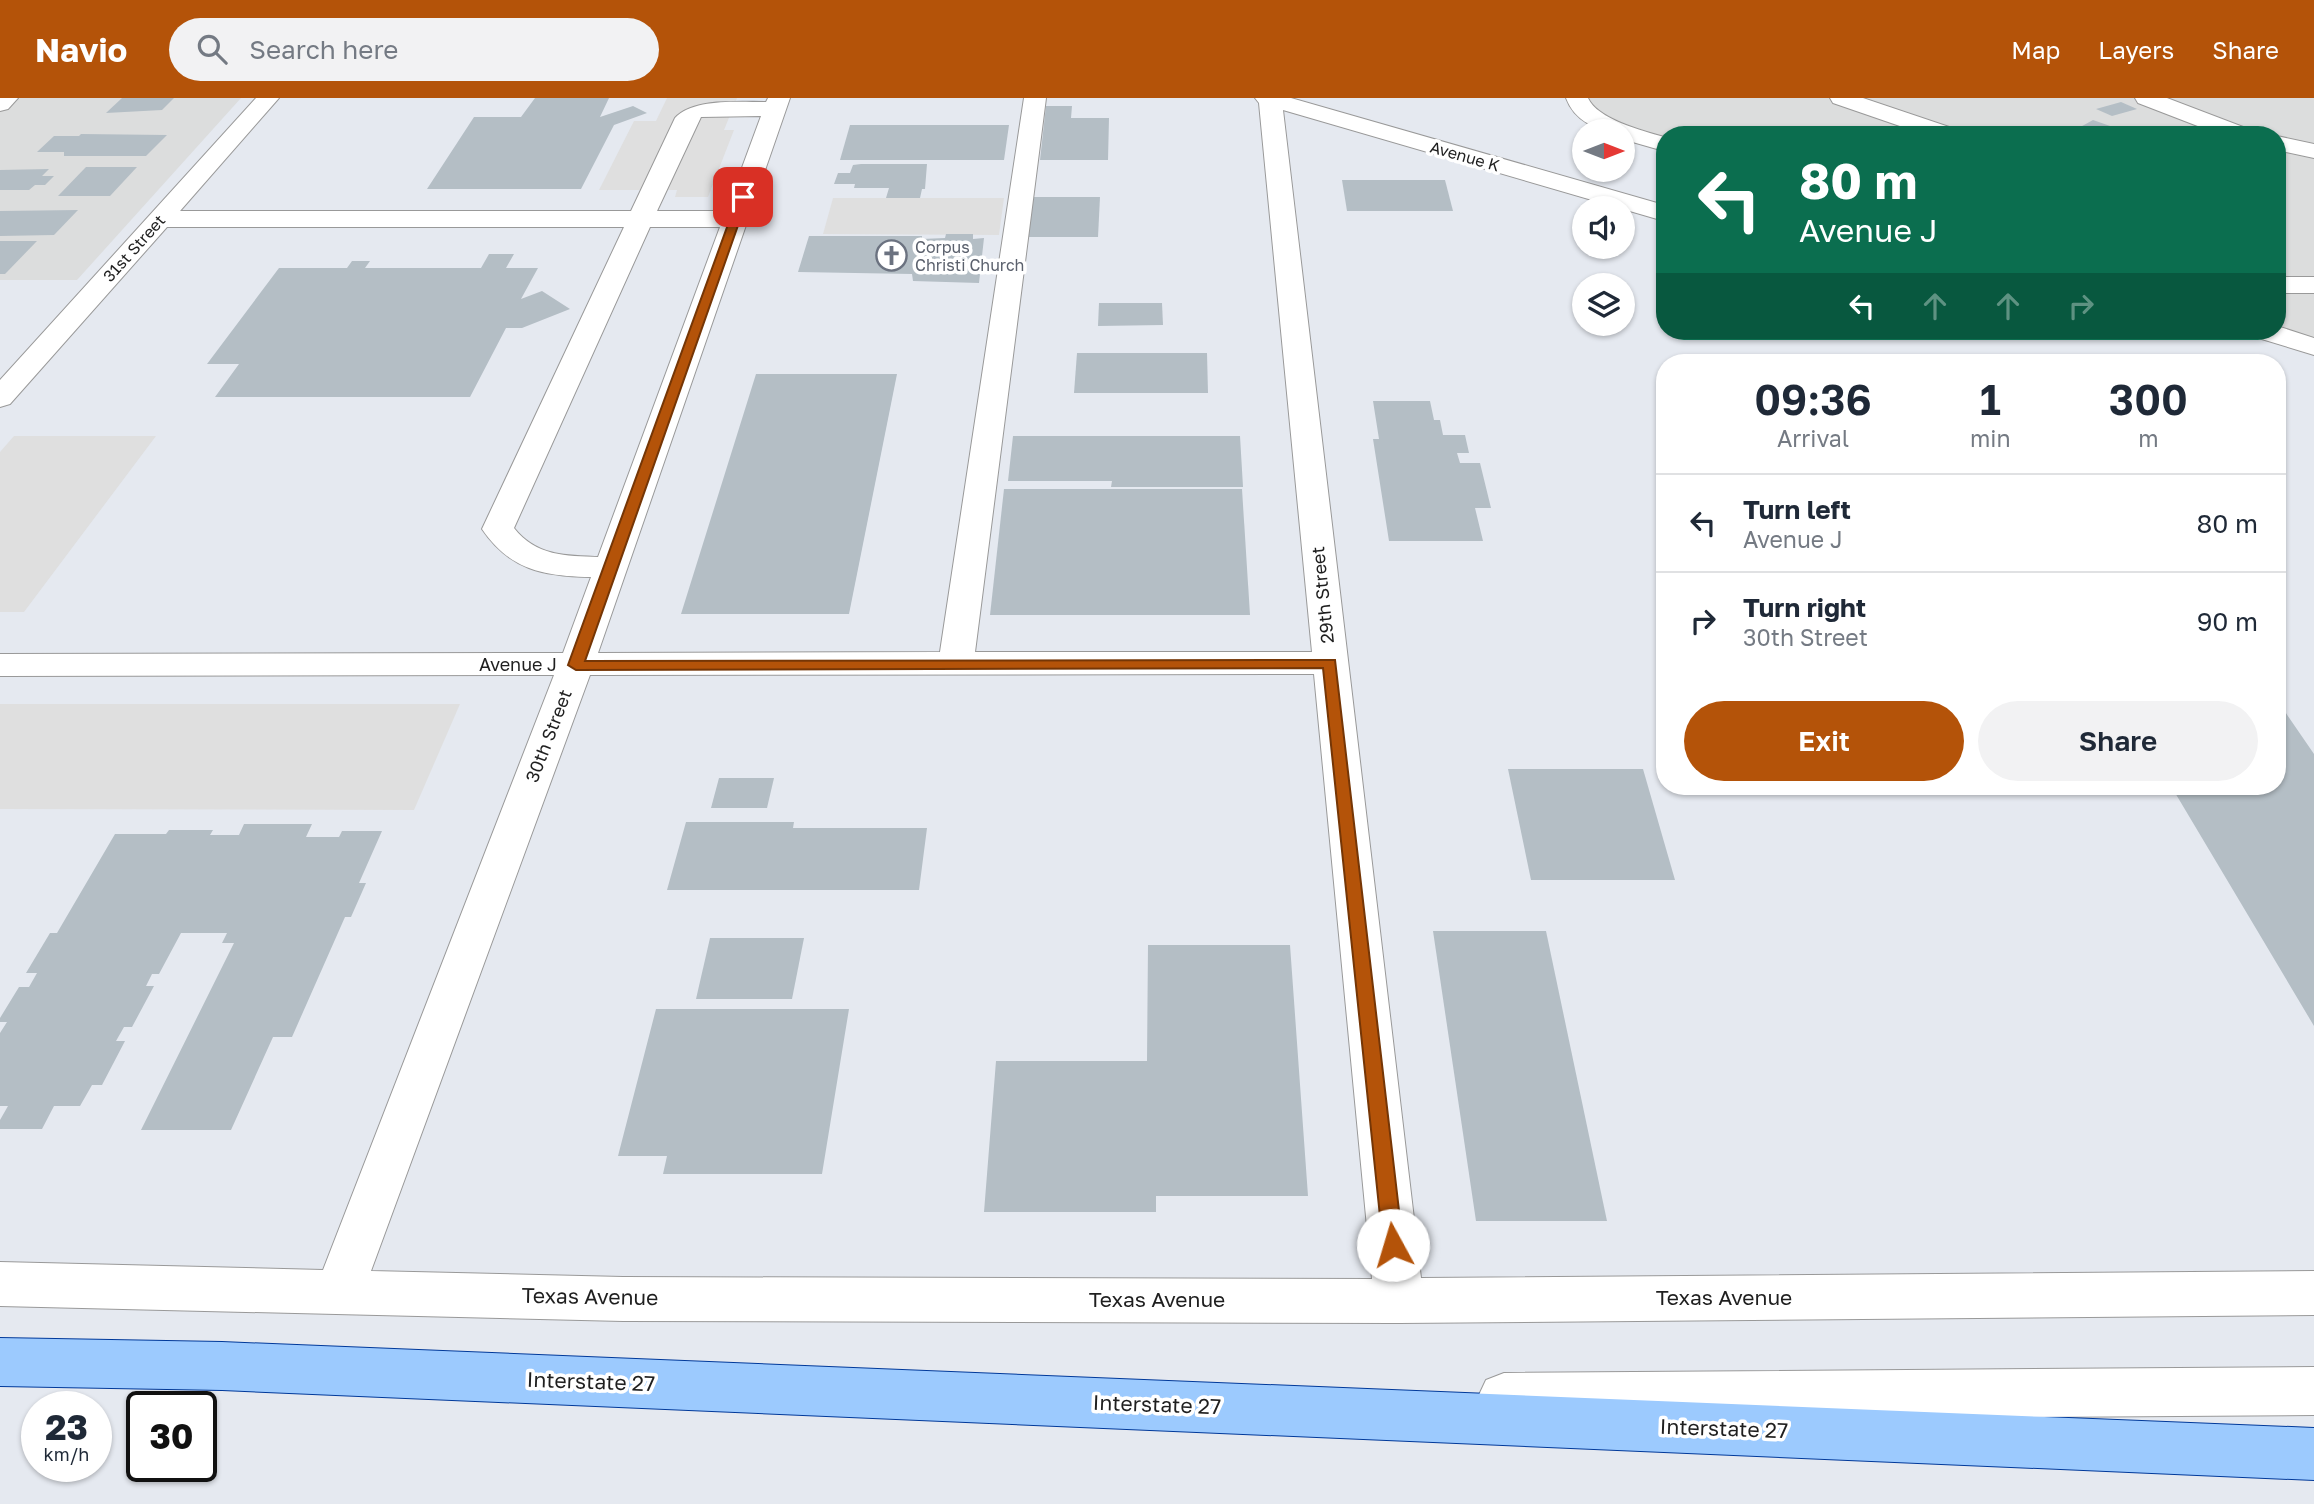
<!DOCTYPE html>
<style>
:root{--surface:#fff;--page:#f2f2f3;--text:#1f2937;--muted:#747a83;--line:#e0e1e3;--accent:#b45309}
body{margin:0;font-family:"Golos Text",sans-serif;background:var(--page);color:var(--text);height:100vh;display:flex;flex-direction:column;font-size:26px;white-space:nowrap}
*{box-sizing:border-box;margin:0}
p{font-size:23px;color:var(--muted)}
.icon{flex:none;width:38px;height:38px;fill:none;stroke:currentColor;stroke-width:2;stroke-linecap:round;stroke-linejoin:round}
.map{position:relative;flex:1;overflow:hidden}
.sheet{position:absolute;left:1656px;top:256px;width:630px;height:441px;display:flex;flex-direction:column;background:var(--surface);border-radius:28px;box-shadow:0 2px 5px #0004}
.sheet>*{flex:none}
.guide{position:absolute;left:1656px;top:28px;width:630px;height:214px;border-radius:28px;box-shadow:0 2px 5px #0004;background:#0b6e4f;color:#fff;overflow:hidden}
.needle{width:46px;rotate:90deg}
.buttons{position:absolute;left:1572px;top:21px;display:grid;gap:14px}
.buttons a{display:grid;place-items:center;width:63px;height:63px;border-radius:50%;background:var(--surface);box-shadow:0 2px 5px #0004;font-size:35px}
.speed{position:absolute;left:21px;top:1293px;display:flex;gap:14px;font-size:35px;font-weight:700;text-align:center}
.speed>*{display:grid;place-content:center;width:91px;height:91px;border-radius:50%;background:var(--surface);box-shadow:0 2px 5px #0004;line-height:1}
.speed small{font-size:18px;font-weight:400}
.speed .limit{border:4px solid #111;border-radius:10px;background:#fff;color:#111}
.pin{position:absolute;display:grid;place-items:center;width:60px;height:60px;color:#fff;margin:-30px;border-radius:14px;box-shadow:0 4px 10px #0006}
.me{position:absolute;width:77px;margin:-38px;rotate:354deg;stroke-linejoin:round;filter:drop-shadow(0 0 5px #0008)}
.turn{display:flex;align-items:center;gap:24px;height:147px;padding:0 28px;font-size:32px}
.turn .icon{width:91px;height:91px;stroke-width:2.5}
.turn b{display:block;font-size:49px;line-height:60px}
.lanes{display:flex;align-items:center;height:66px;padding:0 28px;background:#0003;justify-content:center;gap:35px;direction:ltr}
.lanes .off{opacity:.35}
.eta{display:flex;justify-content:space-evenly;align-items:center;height:119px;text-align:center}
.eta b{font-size:42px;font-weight:600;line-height:49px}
.button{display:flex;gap:14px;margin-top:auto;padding:14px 28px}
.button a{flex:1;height:80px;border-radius:42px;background:var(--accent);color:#fff;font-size:28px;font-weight:600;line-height:80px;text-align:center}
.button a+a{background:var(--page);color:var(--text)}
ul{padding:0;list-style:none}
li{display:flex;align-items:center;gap:21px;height:98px;padding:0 28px;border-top:2px solid var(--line)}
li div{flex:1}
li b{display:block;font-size:26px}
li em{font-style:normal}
header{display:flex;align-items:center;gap:42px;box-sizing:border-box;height:98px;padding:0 35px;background:var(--accent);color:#fff}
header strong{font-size:33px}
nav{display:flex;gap:38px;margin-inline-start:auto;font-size:24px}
.search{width:490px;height:63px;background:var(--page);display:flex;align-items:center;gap:18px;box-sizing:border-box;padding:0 24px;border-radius:38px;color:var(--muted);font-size:26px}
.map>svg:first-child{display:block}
.residential{fill:#dcdddd}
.parking{fill:#dfdfdf}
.building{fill:#b4bec5}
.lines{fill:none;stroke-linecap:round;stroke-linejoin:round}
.minor-casing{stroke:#999;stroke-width:2}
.major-casing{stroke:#00399a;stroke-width:2}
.minor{fill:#fff;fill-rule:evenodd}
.major{fill:#9ccafe;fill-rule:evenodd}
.route{fill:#b45309;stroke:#753606;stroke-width:2}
.labels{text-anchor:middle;stroke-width:7;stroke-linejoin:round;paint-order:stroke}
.far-street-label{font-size:16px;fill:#1f1f1f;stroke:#fff}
.far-worship-label{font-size:16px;fill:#5b616d;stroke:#fff;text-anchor:start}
.street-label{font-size:18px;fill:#1f1f1f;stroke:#fff}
.near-street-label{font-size:21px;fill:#1f1f1f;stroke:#fff}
</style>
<header>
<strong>Navio</strong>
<div class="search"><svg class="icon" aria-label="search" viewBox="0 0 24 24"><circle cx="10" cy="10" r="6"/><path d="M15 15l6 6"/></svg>Search here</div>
<nav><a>Map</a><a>Layers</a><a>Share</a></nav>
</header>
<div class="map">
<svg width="2314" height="1406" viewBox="0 0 2314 1406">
<rect width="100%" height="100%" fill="#e5e9f0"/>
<g class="residential">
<polygon points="0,0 241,0 77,182 0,182"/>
<polygon points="1587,0 2314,0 2314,243 2277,229 2277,37 1664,37 1664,40 1632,31 1597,14"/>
</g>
<g class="parking">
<polygon points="667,0 737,0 724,32 734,32 708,99 675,99 677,92 599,92 634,23 656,23"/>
<polygon points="833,100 1004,100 999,137 823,136"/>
<polygon points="14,338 156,338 24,514 0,514 0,354"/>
<polygon points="0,606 460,606 414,712 0,711"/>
</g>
<g class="building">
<polygon points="122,0 174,0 162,12 106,15"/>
<polygon points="535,0 609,0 600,19 633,8 647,15 614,27 581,91 427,91 474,19 521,19"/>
<polygon points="2121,4 2137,11 2112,18 2096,11"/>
<polygon points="1046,8 1072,8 1071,20 1109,20 1108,62 1040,62"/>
<polygon points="2093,22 2130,35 2066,37"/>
<polygon points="850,27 1009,27 1004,62 840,62"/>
<polygon points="81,36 167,37 146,58 64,58 64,54 37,54 54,38 79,38"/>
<polygon points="861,66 927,66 925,91 922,91 920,100 886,100 889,90 854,90 855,86 834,86 838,75 850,75 853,67"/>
<polygon points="86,69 137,69 110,98 58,98"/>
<polygon points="49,71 42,78 54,78 45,87 35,87 29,92 0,92 0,72"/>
<polygon points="1342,82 1445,82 1453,113 1347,113"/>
<polygon points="1032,99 1100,99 1098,139 1027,139"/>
<polygon points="78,112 54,137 0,138 0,113"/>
<polygon points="946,136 973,136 973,141 984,140 979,185 913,183 912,176 798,174 809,138 922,138 922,141 945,140"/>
<polygon points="0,143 37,143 5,176 0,176"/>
<polygon points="489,156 514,156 506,170 538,170 521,201 542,193 570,211 522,230 506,230 470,299 215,299 239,266 207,266 279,170 347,170 352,163 370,163 365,170 481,170"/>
<polygon points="1099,205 1162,205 1163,227 1098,228"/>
<polygon points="1077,255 1207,255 1208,295 1074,295"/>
<polygon points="756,276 897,276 849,516 681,516"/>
<polygon points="1373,303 1430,303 1434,322 1440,322 1443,337 1465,337 1469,355 1457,355 1460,365 1480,365 1491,410 1475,410 1483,443 1389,443 1373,341 1379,341"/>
<polygon points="1013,338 1240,338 1243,389 1111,389 1112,383 1008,383"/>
<polygon points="1004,391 1242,391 1250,517 990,517"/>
<polygon points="2277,602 2314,656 2314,928 2171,688 2277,688"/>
<polygon points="1508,671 1643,671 1675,782 1531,782"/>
<polygon points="719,680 774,680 767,710 711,710"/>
<polygon points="686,724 794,724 793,730 927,730 919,792 667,792"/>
<polygon points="244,726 312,726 306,739 339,739 342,733 382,733 359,785 366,785 351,819 345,819 292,939 273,939 231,1032 141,1032 234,845 222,845 227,835 181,835 159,876 152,876 146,888 154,888 132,929 124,929 116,943 125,943 102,987 92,987 80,1008 54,1008 42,1031 0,1031 0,1022 8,1008 0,1008 0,935 7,924 0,924 0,920 19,889 29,889 37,875 26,875 50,835 57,835 115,736 166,736 169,732 213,732 210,737 239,737"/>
<polygon points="1433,833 1546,833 1607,1123 1476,1123"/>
<polygon points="710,840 804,840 792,901 696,901"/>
<polygon points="1148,847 1290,847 1308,1098 1156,1098 1156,1114 984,1114 996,963 1147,963"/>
<polygon points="656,911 849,911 822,1076 663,1076 667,1058 618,1058"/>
</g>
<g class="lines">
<defs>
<g id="minor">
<polygon points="0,0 18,0 8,11 0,13"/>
<path d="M256 0H279L180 113H631L675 20C693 0 739 4 766 4L768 0H790L598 555 940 554 1024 0H1046L975 554H1312L1259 5 1255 0H1291L1664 107V123L1283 12 1421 1180 2314 1173V1217L1399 1225 623 1223 0 1208V1164L323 1172 554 577 0 578V556L563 555 591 479C543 478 510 472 482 431L624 129H167L10 306 0 309V282ZM761 18 726 113H657L701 19ZM650 129H720L598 459C566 458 536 458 514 430ZM1314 576 1372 1181 623 1179 371 1173 590 577Z"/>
<path d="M1566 0H1588C1597 21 1643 33 1664 39V53L1622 41V33C1597 33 1575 24 1566 0Z"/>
<polygon points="1830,0 1863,0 1958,32 1962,37 1926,37 1833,5"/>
<polygon points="2135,0 2167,0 2251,32 2255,37 2221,37 2138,5"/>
<polygon points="2277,38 2314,46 2314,60 2277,52"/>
<rect x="2277" y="179" width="37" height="16"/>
<polygon points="2277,228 2314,240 2314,257 2255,239 2251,233 2277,233"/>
<polygon points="2314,1269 2314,1317 1504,1323 1486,1316 1478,1299 1486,1282 1504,1275"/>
</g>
<polygon id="major" points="0,1240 222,1244 2314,1330 2314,1382 222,1292 0,1288"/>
</defs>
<use href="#minor" class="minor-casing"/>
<use href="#major" class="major-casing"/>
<use href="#minor" class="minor"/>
<use href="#major" class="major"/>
</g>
<polygon class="route" points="743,96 748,99 585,563 1335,562 1403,1147 1400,1154 1393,1156 1386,1154 1383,1147 1323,570 576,572 568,567 738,99"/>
<defs>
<symbol id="church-ring" viewBox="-11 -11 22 22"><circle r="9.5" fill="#fff" stroke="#6b7280" stroke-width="1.5"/><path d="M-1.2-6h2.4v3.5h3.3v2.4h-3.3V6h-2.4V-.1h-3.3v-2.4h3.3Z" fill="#6b7280"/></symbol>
</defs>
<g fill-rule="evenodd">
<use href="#church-ring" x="874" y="140" width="35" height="35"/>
</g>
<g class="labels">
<g class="far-street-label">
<text transform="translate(1465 58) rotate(16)" y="6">Avenue K</text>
<text transform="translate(134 150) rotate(-48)" y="6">31st Street</text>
</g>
<g class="far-worship-label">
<text x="915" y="155">Corpus<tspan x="915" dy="18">Christi Church</tspan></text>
</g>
<g class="street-label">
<text transform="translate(1323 497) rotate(-96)" y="6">29th Street</text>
<text x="518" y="573">Avenue J</text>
<text transform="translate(549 638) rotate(-69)" y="6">30th Street</text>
</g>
<g class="near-street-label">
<text transform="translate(590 1199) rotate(1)" y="7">Texas Avenue</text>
<text x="1724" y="1207">Texas Avenue</text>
<text x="1157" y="1209">Texas Avenue</text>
<text transform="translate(591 1284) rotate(2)" y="7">Interstate 27</text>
<text transform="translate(1157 1307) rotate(2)" y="7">Interstate 27</text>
<text transform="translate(1724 1331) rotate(2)" y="7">Interstate 27</text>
</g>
</g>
</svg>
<div class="buttons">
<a><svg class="needle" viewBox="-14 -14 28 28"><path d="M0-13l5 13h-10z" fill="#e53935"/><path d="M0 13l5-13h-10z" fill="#747a83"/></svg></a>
<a><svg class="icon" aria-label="sound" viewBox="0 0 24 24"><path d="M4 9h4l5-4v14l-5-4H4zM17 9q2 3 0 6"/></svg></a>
<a><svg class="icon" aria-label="layers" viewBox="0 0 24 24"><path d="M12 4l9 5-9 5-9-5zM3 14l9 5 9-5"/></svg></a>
</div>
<div class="speed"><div>23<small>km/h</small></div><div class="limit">30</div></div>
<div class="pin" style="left:743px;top:99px;background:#d93025"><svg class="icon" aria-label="arrive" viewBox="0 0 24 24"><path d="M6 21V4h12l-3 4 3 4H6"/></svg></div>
<svg class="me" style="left:1393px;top:1147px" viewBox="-20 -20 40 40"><circle r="19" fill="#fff"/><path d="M0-13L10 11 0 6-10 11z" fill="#b45309"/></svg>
<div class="guide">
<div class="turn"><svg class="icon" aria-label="left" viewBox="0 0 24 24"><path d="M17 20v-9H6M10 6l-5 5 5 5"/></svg><div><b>80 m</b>Avenue J</div></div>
<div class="lanes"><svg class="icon" aria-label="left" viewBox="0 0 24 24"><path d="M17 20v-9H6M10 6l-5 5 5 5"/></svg><svg class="icon off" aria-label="ahead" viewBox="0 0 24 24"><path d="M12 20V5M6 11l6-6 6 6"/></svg><svg class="icon off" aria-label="ahead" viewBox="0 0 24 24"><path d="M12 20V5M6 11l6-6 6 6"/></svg><svg class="icon off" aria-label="right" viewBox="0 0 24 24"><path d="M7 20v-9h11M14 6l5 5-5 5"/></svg></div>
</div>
<section class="sheet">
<div class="eta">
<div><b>09:36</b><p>Arrival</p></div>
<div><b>1</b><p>min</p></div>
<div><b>300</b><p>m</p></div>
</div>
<ul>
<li><svg class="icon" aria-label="left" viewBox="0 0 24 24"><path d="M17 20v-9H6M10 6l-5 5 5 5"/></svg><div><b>Turn left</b><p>Avenue J</p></div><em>80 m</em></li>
<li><svg class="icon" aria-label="right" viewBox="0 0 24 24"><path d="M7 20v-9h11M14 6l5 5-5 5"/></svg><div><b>Turn right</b><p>30th Street</p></div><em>90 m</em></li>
</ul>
<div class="button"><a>Exit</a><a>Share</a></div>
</section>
</div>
